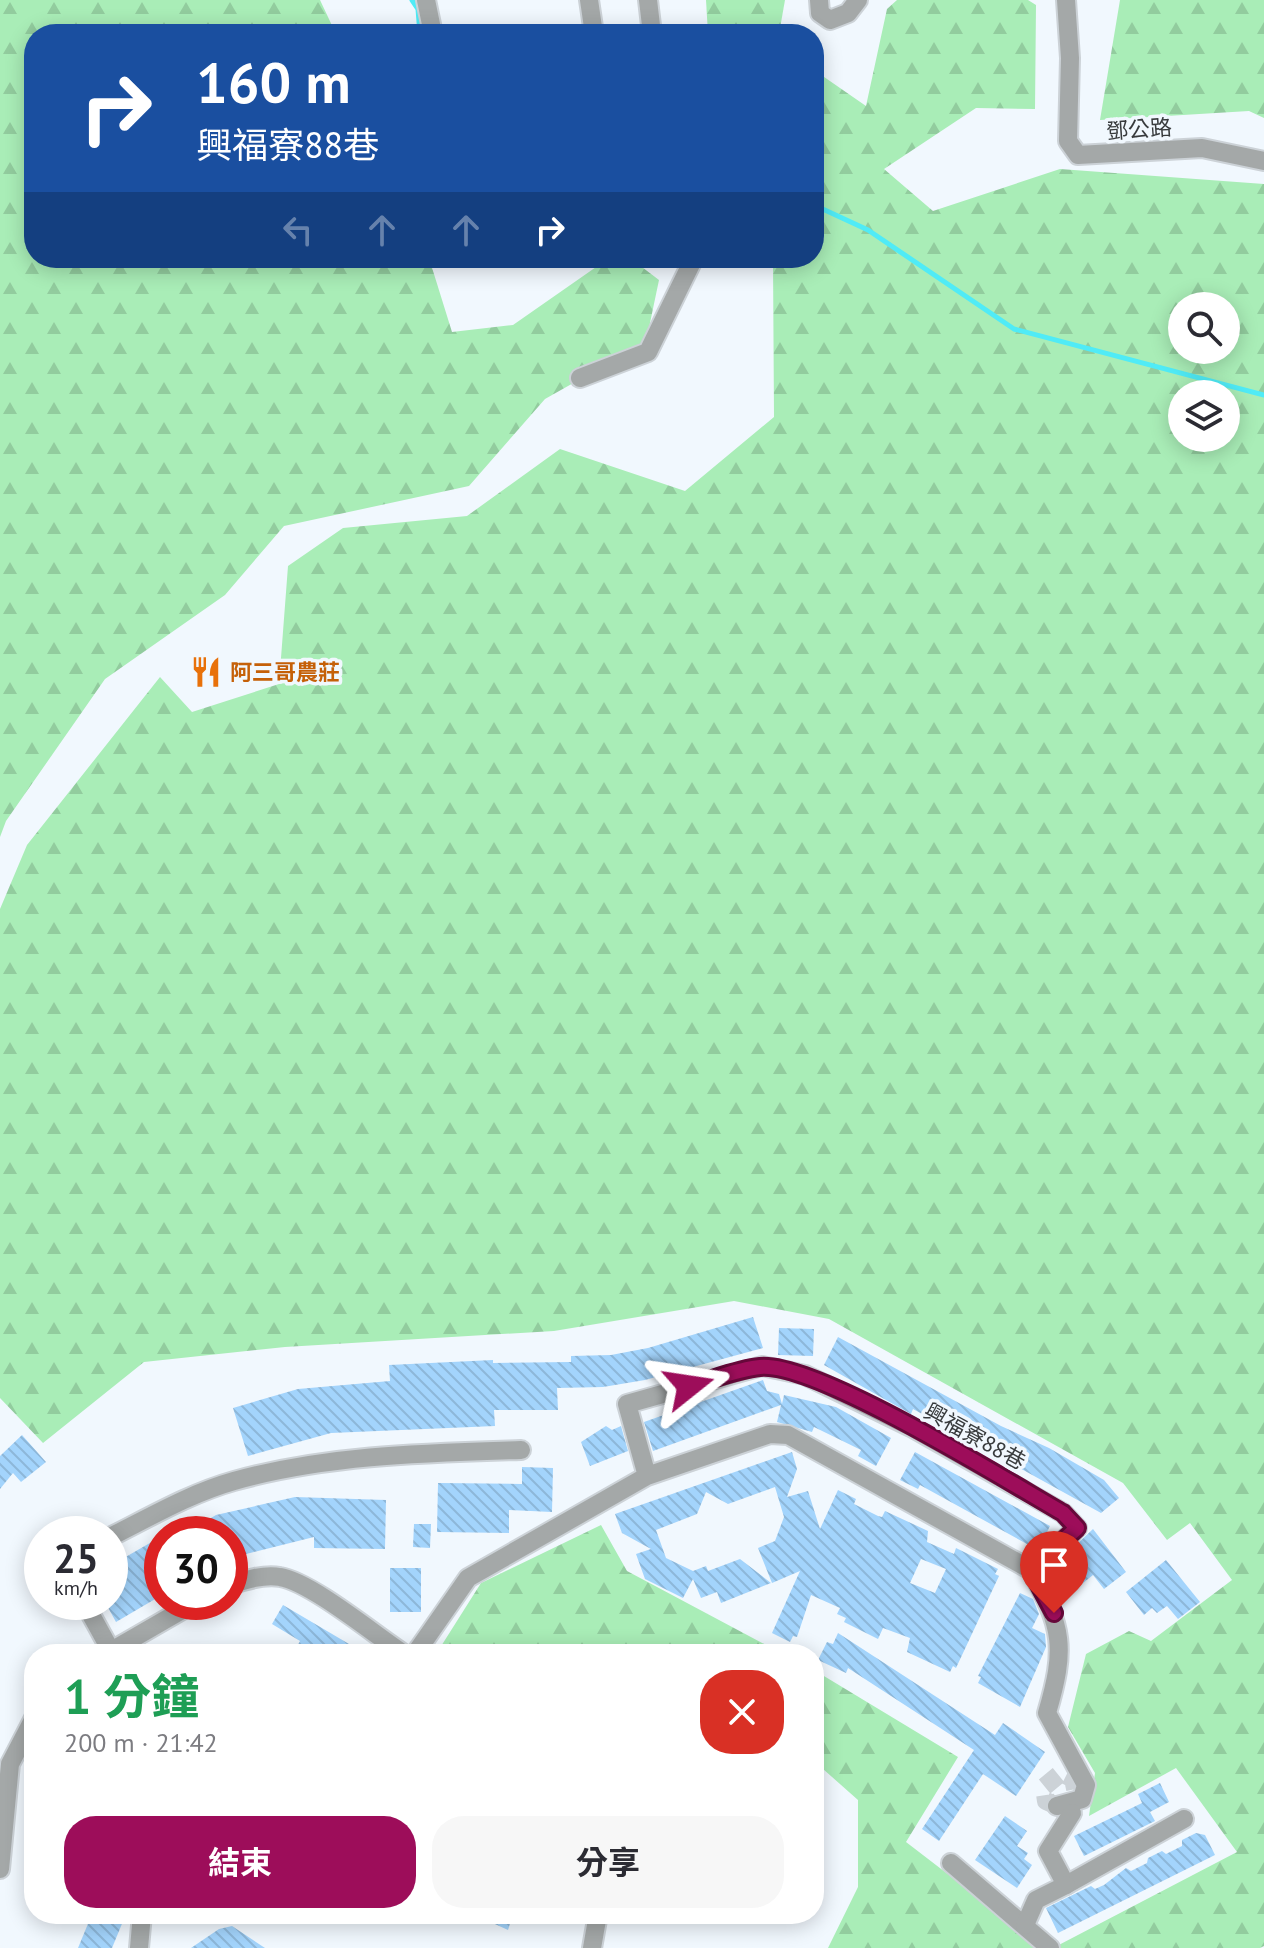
<!DOCTYPE html>
<html lang="zh-TW">
<meta charset="utf-8">
<style>
:root{--surface:#fff;--page:#f7f7f7;--text:#2b2b33;--muted:#7c7c81;--accent:#9d0d5a}
body{margin:0;font-family:"PT Sans","Noto Sans TC",sans-serif;background:var(--page);color:var(--text);height:100vh;display:flex;flex-direction:column;font-size:30px;white-space:nowrap}
*{box-sizing:border-box;margin:0}
p{font-size:26px;color:var(--muted)}
.icon{flex:none;width:44px;height:44px;fill:none;stroke:currentColor;stroke-width:2;stroke-linecap:round;stroke-linejoin:round}
.map{position:relative;flex:1;overflow:hidden}
.drawer{position:absolute;left:24px;top:1644px;width:800px;height:280px;display:flex;flex-direction:column;background:var(--surface);border-radius:32px;box-shadow:0 4px 20px #0003}
.drawer>*{flex:none}
.top-card{position:absolute;left:24px;top:24px;width:800px;height:244px;border-radius:32px;box-shadow:0 4px 20px #0003;background:#1a4fa0;color:#fff;overflow:hidden}
.fabs{position:absolute;left:1168px;top:292px;display:grid;gap:16px}
.fabs a{display:grid;place-items:center;width:72px;height:72px;border-radius:50%;background:var(--surface);box-shadow:0 4px 20px #0003;font-size:40px}
.speed{position:absolute;left:24px;top:1516px;display:flex;gap:16px;font-size:40px;font-weight:700;text-align:center}
.speed>*{display:grid;place-content:center;width:104px;height:104px;border-radius:50%;background:var(--surface);box-shadow:0 4px 20px #0003;line-height:1}
.speed small{font-size:20px;font-weight:400}
.speed .limit{border:12px solid #d22;background:#fff;color:#111}
.pin{position:absolute;display:grid;place-items:center;width:68px;height:68px;color:#fff;margin:-82px -34px;border-radius:50% 50% 50% 0;rotate:-45deg;box-shadow:0 0 8px #0007}
.pin .icon{rotate:45deg}
.me{position:absolute;width:88px;margin:-44px;rotate:75deg;stroke-linejoin:round;filter:drop-shadow(0 0 6px #0008)}
.turn{display:flex;align-items:center;gap:28px;height:168px;padding:0 40px;font-size:36px}
.turn .icon{width:104px;height:104px;stroke-width:2.5}
.turn b{display:block;font-size:56px;line-height:68px}
.lanes{display:flex;align-items:center;height:76px;padding:0 40px;background:#0003;justify-content:center;gap:40px;direction:ltr}
.lanes .off{opacity:.35}
.round{display:grid;place-items:center;flex:none;width:84px;height:84px;border-radius:32px;background:var(--page)}
.overview{display:flex;align-items:center;justify-content:space-between;height:136px;padding:0 40px}
h1{font-size:48px;font-weight:700;line-height:60px;color:#1e9e55}
.primary-button{display:flex;gap:16px;margin-top:auto;padding:16px 40px}
.primary-button a{flex:1;height:92px;border-radius:32px;background:var(--accent);color:#fff;font-size:32px;font-weight:700;line-height:92px;text-align:center}
.primary-button a+a{background:var(--page);color:var(--text)}
.map>svg:first-child{display:block}
.forest{fill:url(#forest-firs);fill-rule:evenodd}
.lines{fill:none;stroke-linecap:round;stroke-linejoin:round}
.stream{stroke:#50ebf6;stroke-width:5}
.building{fill:url(#building-back-hatch);fill-rule:evenodd}
.minor-tunnel{stroke:#ccd2d7;stroke-width:18;stroke-dasharray:18 9;stroke-linecap:butt}
.minor-casing{stroke:#ccd2d7;stroke-width:22}
.minor{stroke:#a4a8a8;stroke-width:18}
.route-casing{stroke:#66083a;stroke-width:20}
.route{stroke:#9d0d5a;stroke-width:14}
.labels{text-anchor:middle;stroke-width:7;stroke-linejoin:round;paint-order:stroke}
.street-label{font-size:22px;fill:#383b3d;stroke:#f1f8fe}
.food-label{font-size:22px;font-weight:bold;fill:#c56008;stroke:#f1f8fe;text-anchor:start}
</style>
<div class="map">
<svg width="1264" height="1948" viewBox="0 0 1264 1948">
<defs>
<pattern id="forest-firs" width="22" height="20" patternUnits="userSpaceOnUse" patternTransform="scale(2)"><rect width="22" height="20" fill="#a9edb7"/><path d="M5 1l3.5 6h-7zM16 11l3.5 6h-7z" fill="#92cc9e"/></pattern>
<pattern id="building-back-hatch" width="6" height="6" patternUnits="userSpaceOnUse" patternTransform="scale(2)"><rect width="6" height="6" fill="#a3d4fc"/><path d="M-1 5l2 2M0 0l6 6M5-1l2 2" fill="none" stroke="#8db7d9"/></pattern>
</defs>
<rect width="100%" height="100%" fill="#f1f8fe"/>
<g class="forest">
<polygon points="0,0 320,0 336,34 34,34 34,258 429,258 452,332 513,325 609,258 630,258 659,280 646,342 545,399 469,486 284,526 225,595 105,679 6,821 0,837"/>
<polygon points="706,0 785,0 779,34 708,34"/>
<path d="M897 0H1028L1036 5 1035 109 976 108 884 169 933 211 1060 169 1264 184V1946L1260 1948H1053L1237 1852 1176 1768 1089 1816 1095 1773 1068 1727 1086 1654 1129 1631 1151 1641 1232 1580 1190 1523 1167 1540 1123 1483 829 1319 734 1301 554 1331 285 1347 144 1362 43 1443 0 1398V909L27 845 160 677 192 712 279 684 288 566 343 528 467 516 560 449 685 491 774 417 773 262 782 258H814V243L824 239 820 193 814 190V70L866 106 887 9ZM1182 306H1226V350H1182ZM1182 394H1226V438H1182Z"/>
<polygon points="1120,0 1264,0 1264,118 1249,111 1100,120"/>
<polygon points="601,1525 627,1571 783,1654 443,1654 438,1651 481,1583"/>
<polygon points="814,1670 958,1757 906,1842 1044,1948 828,1948 858,1887 858,1800 814,1761"/>
</g>
<g class="lines">
<g class="stream">
<polyline points="412,0 418,9 420,34"/>
<polyline points="814,205 868,230 1014,329 1264,395"/>
</g>
</g>
<g class="building">
<polygon points="753,1317 763,1348 645,1380 603,1387 557,1388 558,1410 494,1410 495,1426 331,1433 248,1456 233,1408 298,1389 390,1381 389,1365 493,1360 493,1363 571,1362 571,1356 611,1355 648,1348"/>
<polygon points="779,1328 814,1329 813,1356 778,1355"/>
<polygon points="838,1337 1001,1426 1049,1448 1104,1480 1119,1498 1101,1513 913,1409 911,1414 847,1378 824,1365"/>
<polygon points="763,1380 767,1391 779,1394 782,1404 784,1395 836,1407 891,1438 876,1466 858,1456 861,1450 814,1427 812,1432 777,1422 781,1405 653,1451 644,1422"/>
<polygon points="606,1426 612,1430 621,1426 628,1451 590,1466 581,1442"/>
<polygon points="22,1435 46,1462 21,1482 13,1473 0,1489 0,1456"/>
<path d="M792 1452 797 1469 787 1497 808 1491 820 1529 838 1490 856 1499 854 1504 878 1516 882 1517 885 1511 928 1531 927 1542 954 1554 956 1548 998 1569 995 1574 999 1576 956 1668 953 1666 950 1672 907 1652 910 1638 883 1628 878 1639 844 1622 846 1618 837 1614 840 1608 811 1595 797 1637 793 1636 790 1642 772 1633 800 1571 772 1583 758 1548 775 1541 784 1517 775 1487 728 1504 706 1492 697 1514 656 1530 666 1558 693 1571 706 1566 708 1571 740 1559 771 1583 721 1603 717 1592 701 1598 693 1579 683 1598 645 1579 636 1554 651 1549 622 1533 615 1514ZM921 1559 946 1569 935 1593 910 1583Z"/>
<polygon points="915,1452 1050,1526 1040,1546 1036,1549 920,1485 918,1489 900,1480"/>
<polygon points="522,1467 553,1468 552,1512 509,1510 509,1533 437,1532 438,1483 522,1484"/>
<polygon points="295,1497 386,1500 385,1549 314,1548 314,1537 242,1555 241,1551 230,1558 230,1534 184,1534 216,1515"/>
<polygon points="414,1524 431,1524 430,1548 413,1547"/>
<polygon points="1093,1529 1126,1572 1104,1589 1093,1575 1083,1583 1079,1578 1070,1584 1055,1565"/>
<polygon points="162,1536 162,1595 116,1622 105,1602 110,1602 110,1566"/>
<polygon points="1166,1560 1200,1602 1178,1619 1167,1606 1157,1613 1152,1608 1144,1615 1126,1592"/>
<rect x="390" y="1568" width="31" height="44"/>
<polygon points="1020,1593 1033,1599 1039,1614 1032,1628 1045,1634 1046,1647 1020,1707 978,1683 981,1677 978,1676"/>
<polygon points="283,1605 349,1644 343,1654 293,1654 300,1641 272,1624"/>
<polygon points="838,1633 995,1735 1003,1723 1045,1752 1016,1796 983,1774 939,1841 922,1829 974,1750 848,1668 846,1673 818,1660 827,1642 833,1644"/>
<polygon points="1160,1783 1169,1802 1150,1812 1155,1821 1084,1856 1074,1836 1142,1803 1138,1794"/>
<polygon points="1005,1816 1027,1831 1017,1846 1028,1853 1024,1859 1032,1865 1017,1888 975,1860"/>
<polygon points="1196,1833 1205,1835 1215,1855 1058,1933 1046,1908 1091,1886 1095,1889 1104,1885 1126,1868 1131,1871 1147,1863 1148,1858 1162,1851 1166,1854 1182,1846 1182,1840"/>
<polygon points="92,1914 126,1914 112,1948 78,1948"/>
<polygon points="473,1914 513,1914 508,1930"/>
<polygon points="232,1926 265,1948 191,1948 219,1929"/>
</g>
<g class="lines">
<polyline class="minor-tunnel" points="1057,1806 1046,1801 1044,1787 1061,1773 1073,1779 1076,1793 1072,1813"/>
<defs>
<g id="minor">
<polyline points="426,0 433,34"/>
<polyline points="589,0 594,34"/>
<polyline points="648,0 652,34"/>
<polyline points="819,0 820,13 830,20 848,13 858,0"/>
<polyline points="1066,0 1070,58 1068,141 1078,155 1202,148 1264,161"/>
<polyline points="580,378 648,352 694,258"/>
<path d="M110 1537C150 1517 191 1493 234 1481 327 1455 425 1453 521 1450"/>
<path d="M1031 1570C1063 1628 1066 1648 1047 1713L1086 1785 1082 1799 1057 1806"/>
<path d="M230 1585C245 1580 264 1574 280 1577 311 1582 375 1635 404 1654"/>
<polyline points="84,1602 111,1651"/>
<polyline points="106,1654 196,1602"/>
<polyline points="415,1654 468,1578 647,1476 770,1434 788,1435 1031,1570 1077,1528 1063,1513 911,1427 805,1375 762,1366 627,1404 647,1476"/>
<polyline points="1072,1813 1048,1851 1066,1885 1184,1819"/>
<polyline points="951,1863 1050,1948"/>
<polyline points="0,1869 10,1764 34,1718"/>
<polyline points="1025,1925 1036,1900 1066,1885"/>
<polyline points="139,1948 142,1914"/>
<polyline points="592,1948 598,1914"/>
</g>
</defs>
<use href="#minor" class="minor-casing"/>
<use href="#minor" class="minor"/>
</g>
<g class="lines">
<defs>
<path id="route" d="M689 1386C712 1380 737 1369 760 1367 815 1361 1007 1481 1063 1513L1077 1528 1031 1570 1054 1613"/>
</defs>
<use href="#route" class="route-casing"/>
<use href="#route" class="route"/>
</g>
<defs>
<symbol id="restaurant-bare" viewBox="-9 -9 18 18"><path d="M-5-6h1v4h1v-4h1v4h1v-4h1v5L-1.5 .5V6h-2V.5L-5-1ZM5-6V6H3V1.5H1.5Q1.5-4 5-6Z" fill="#e8710a" stroke="#f1f8fe" stroke-width="2.5" paint-order="stroke"/></symbol>
</defs>
<g fill-rule="evenodd">
<use href="#restaurant-bare" x="184" y="650" width="44" height="44"/>
</g>
<g class="labels">
<g class="street-label">
<text transform="translate(1139 129) rotate(-4)" y="8">鄧公路</text>
<text transform="translate(975 1436) rotate(29)" y="8">興福寮88巷</text>
</g>
<g class="food-label">
<text x="230" y="680">阿三哥農莊</text>
</g>
</g>
</svg>
<div class="fabs">
<a><svg class="icon" aria-label="search" viewBox="0 0 24 24"><circle cx="10" cy="10" r="6"/><path d="M15 15l6 6"/></svg></a>
<a><svg class="icon" aria-label="layers" viewBox="0 0 24 24"><path d="M12 4l9 5-9 5-9-5zM3 14l9 5 9-5"/></svg></a>
</div>
<div class="speed"><div>25<small>km/h</small></div><div class="limit">30</div></div>
<div class="pin" style="left:1054px;top:1613px;background:#d93025"><svg class="icon" aria-label="arrive" viewBox="0 0 24 24"><path d="M6 21V4h12l-3 4 3 4H6"/></svg></div>
<svg class="me" style="left:689px;top:1386px" viewBox="-20 -20 40 40"><path d="M0-17L14 15 0 8-14 15z" fill="#9d0d5a" stroke="#fff" stroke-width="4"/></svg>
<div class="top-card">
<div class="turn"><svg class="icon" aria-label="right" viewBox="0 0 24 24"><path d="M7 20v-9h11M14 6l5 5-5 5"/></svg><div><b>160 m</b>興福寮88巷</div></div>
<div class="lanes"><svg class="icon off" aria-label="left" viewBox="0 0 24 24"><path d="M17 20v-9H6M10 6l-5 5 5 5"/></svg><svg class="icon off" aria-label="ahead" viewBox="0 0 24 24"><path d="M12 20V5M6 11l6-6 6 6"/></svg><svg class="icon off" aria-label="ahead" viewBox="0 0 24 24"><path d="M12 20V5M6 11l6-6 6 6"/></svg><svg class="icon" aria-label="right" viewBox="0 0 24 24"><path d="M7 20v-9h11M14 6l5 5-5 5"/></svg></div>
</div>
<section class="drawer">
<div class="overview"><div><h1>1 分鐘</h1><p>200 m · 21:42</p></div><a class="round" style="background:#d93025;color:#fff"><svg class="icon" aria-label="close" viewBox="0 0 24 24"><path d="M6 6l12 12M18 6L6 18"/></svg></a></div>
<div class="primary-button"><a>結束</a><a>分享</a></div>
</section>
</div>
